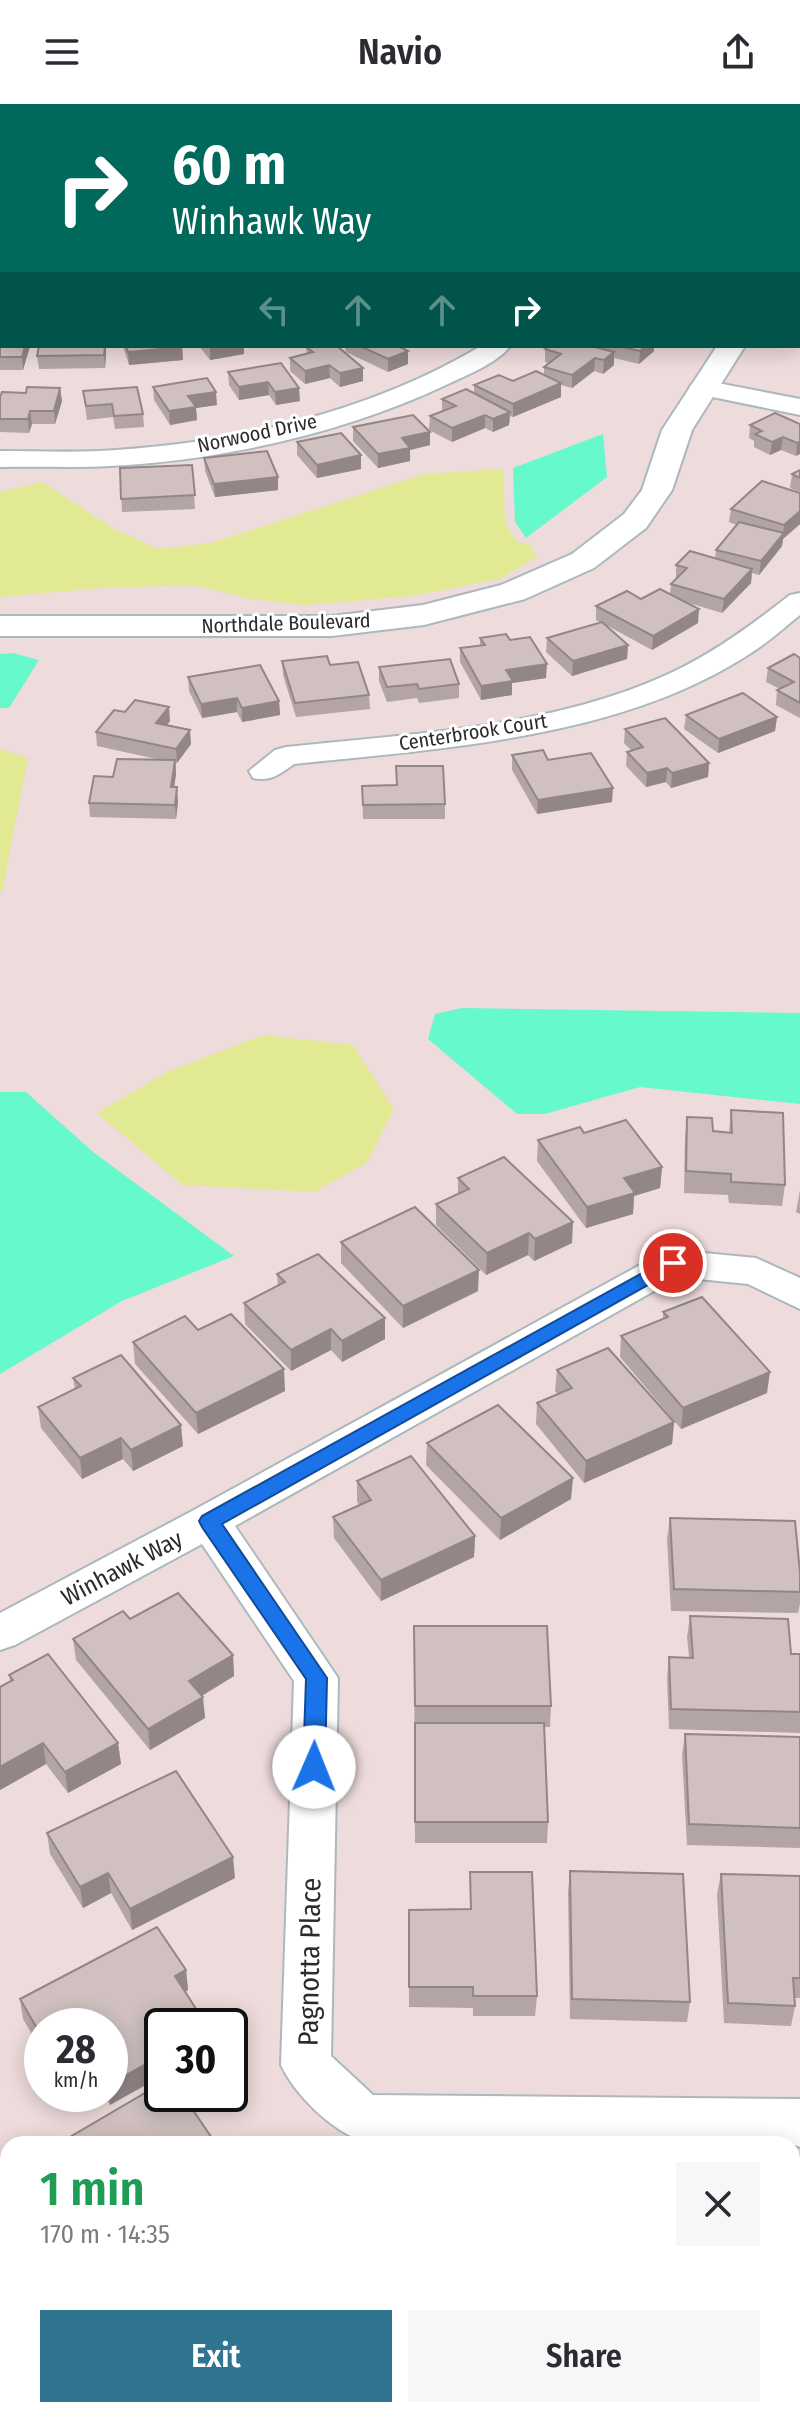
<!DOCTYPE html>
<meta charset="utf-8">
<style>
:root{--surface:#fff;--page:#f7f7f7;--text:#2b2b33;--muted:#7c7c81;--accent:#30758f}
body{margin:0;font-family:"Fira Sans Condensed",sans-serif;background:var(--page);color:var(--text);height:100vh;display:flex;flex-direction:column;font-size:30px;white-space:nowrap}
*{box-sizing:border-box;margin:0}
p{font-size:26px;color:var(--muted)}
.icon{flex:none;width:44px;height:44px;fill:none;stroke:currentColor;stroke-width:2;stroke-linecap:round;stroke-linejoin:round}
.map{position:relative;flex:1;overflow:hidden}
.details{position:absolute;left:0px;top:2032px;width:800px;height:282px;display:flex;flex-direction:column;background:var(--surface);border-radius:24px 24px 0 0;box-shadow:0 4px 20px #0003}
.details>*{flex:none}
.guide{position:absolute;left:0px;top:0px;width:800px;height:244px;box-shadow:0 4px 20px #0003;background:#00695c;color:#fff;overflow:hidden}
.speed{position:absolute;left:24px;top:1904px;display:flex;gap:16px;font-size:40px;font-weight:700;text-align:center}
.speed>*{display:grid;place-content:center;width:104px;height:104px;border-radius:50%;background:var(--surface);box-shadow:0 4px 20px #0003;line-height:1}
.speed small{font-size:20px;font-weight:400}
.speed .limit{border:4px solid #111;border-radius:12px;background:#fff;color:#111}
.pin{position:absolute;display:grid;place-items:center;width:68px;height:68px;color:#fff;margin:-34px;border:4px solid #fff;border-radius:50%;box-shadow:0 2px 8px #0007}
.me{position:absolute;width:88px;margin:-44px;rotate:1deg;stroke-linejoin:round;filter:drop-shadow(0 0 6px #0008)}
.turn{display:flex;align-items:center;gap:28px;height:168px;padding:0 40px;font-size:36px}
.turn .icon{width:104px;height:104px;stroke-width:2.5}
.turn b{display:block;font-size:56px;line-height:68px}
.lanes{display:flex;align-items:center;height:76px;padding:0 40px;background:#0003;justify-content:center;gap:40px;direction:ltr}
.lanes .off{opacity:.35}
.round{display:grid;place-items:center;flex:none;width:84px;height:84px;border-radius:0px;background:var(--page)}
.summary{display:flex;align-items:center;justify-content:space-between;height:136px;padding:0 40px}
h1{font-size:48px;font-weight:600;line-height:60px;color:#1e9e55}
.cta{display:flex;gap:16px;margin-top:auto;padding:16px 40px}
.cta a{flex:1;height:92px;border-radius:0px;background:var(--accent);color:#fff;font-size:32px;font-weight:600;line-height:92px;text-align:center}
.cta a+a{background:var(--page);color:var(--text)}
header{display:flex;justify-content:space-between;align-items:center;height:104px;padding:0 40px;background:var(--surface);font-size:36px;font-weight:600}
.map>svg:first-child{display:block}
.green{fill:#e2e993}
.water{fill:#65f9cb}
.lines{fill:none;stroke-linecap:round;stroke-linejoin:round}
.street-casing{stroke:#acb8bc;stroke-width:4}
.secondary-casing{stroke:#acb8bc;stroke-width:4}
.street{fill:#fff;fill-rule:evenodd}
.secondary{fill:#fff;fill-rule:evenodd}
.wall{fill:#b3a5a5}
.shaded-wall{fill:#928686}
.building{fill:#d0c0c0;stroke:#928686;stroke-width:2}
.route{fill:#1a73e8;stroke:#114b97;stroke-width:2}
.labels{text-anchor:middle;stroke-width:6;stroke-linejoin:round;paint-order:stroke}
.far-street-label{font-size:20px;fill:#2b2b2b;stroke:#fff}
.street-label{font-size:24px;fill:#2b2b2b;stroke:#fff}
.near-street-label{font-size:28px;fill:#2b2b2b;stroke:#fff}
</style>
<header><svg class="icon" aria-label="menu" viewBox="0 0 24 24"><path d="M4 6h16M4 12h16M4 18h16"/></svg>Navio<svg class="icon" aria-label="share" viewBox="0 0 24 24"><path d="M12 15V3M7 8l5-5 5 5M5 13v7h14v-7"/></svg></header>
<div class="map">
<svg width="800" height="2313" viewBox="0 0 800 2313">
<rect width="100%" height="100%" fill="#eedbdb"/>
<g class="green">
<polygon points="503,365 505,418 517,438 529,440 537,453 499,475 412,492 305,501 252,495 193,481 100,484 0,493 0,388 42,378 116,426 158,445 211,439 425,370"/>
<polygon points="0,645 28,654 2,788 0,788"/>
<polygon points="263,931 353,941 394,1005 367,1059 314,1088 183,1081 97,1009 169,967"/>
</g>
<g class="water">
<polygon points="603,330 607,373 526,434 515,418 513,364"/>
<polygon points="13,549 39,556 9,604 0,604 0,550"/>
<polygon points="462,904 800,909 800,1000 640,983 545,1010 517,1010 428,935 435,910"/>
<polygon points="0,988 26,988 93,1048 234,1152 122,1197 0,1270"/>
<polygon points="0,2168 8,2181 8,2280 0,2280"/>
</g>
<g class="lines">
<defs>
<g id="street">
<polygon points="269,0 290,0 291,2 270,2"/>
<rect x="0" y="212" width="2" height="14"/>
<path d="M481 242H510C498 259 467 271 448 280 345 329 224 356 110 362 74 364 37 362 0 363V347C38 347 77 349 116 346 241 338 372 307 481 242Z"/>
<polygon points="702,276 800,295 800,311 693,289 689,284 693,279"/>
<path d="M800 489V511C786 522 772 535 757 545 627 634 446 644 294 660 280 670 271 678 253 674L249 667 275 646 286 643C416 629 559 624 679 565 719 545 754 519 790 491Z"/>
<path d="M673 1146 756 1154 800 1174V1205L748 1180 679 1173 235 1422 338 1574 331 1952 373 1991 800 1995V2043L792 2040 362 2037C331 2026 295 1991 281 1961L294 1577 202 1440 15 1541 0 1546V1509L194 1406 660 1150Z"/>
</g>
<g id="secondary">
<rect x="798" y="15" width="2" height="29"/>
<polygon points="800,131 800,150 798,150 798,132"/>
<polygon points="717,242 745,242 692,326 672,386 646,424 594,464 525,495 424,521 332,532 0,532 0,512 332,512 423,501 501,481 572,450 624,410 642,386 662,326"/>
</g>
</defs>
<use href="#street" class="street-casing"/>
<use href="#secondary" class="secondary-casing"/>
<use href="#street" class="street"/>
<use href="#secondary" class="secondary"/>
</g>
<g class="wall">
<polygon points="2,167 2,192 0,192 0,169"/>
<polygon points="0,229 30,242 23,266 0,266"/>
<polygon points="123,242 182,242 183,256 129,261"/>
<polygon points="199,242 248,242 244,243 244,250 210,256"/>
<polygon points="345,242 408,242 404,245 408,260 388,268 346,248"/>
<polygon points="549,242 654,242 654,247 639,260 614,254 614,261 603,270 594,267 572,284 561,281 561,293 513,313 510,312 509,321 493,328 485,324 452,338 429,326 430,312 442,307 442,295 474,289 474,281 513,277 544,271 544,263 548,259 545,258 545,245"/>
<polygon points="306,243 363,264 363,277 340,283 330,274 305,280 290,267 290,254 307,250"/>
<polygon points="106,250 105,264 39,265 37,252"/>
<polygon points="281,259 300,297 276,301 269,291 239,296 229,281 228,268"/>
<polygon points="153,283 217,301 196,304 197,316 170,321 154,296"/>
<polygon points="60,284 62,297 55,320 32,320 29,329 0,328 0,293"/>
<polygon points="83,287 143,310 144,323 115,325 113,313 87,316"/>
<polygon points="800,320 796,352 781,346 770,351 754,343 754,337 749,334 750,321"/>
<polygon points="353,323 430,341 410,346 410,357 378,364 353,337"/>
<polygon points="297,338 361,351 361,365 317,374 297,351"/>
<polygon points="204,354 278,373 278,386 215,393 205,367"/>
<polygon points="192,361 195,405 122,408 120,364"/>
<polygon points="800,366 800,388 790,384 792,370"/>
<polygon points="800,389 800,420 783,435 782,442 759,471 752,469 751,479 722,509 689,499 698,519 652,546 606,521 628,541 627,555 572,572 546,548 547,534 601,519 596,516 596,502 670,490 671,480 676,475 676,461 715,455 716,446 737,421 729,418 731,405"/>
<polygon points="480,534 510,536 546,574 512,579 512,591 481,596 460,558 460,544 480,541"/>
<polygon points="800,554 800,614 776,601 777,586 780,585 766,578 768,564"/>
<polygon points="282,557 369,591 370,605 296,613 283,571"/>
<polygon points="379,563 459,580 459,594 419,599 417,594 387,598 379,577"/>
<polygon points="188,573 279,597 280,611 242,618 237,608 202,614 189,587"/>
<polygon points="686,611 777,613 775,627 718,649 684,625"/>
<polygon points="170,617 167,621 191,640 177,659 176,659 176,670 174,683 178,698 176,715 90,713 89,699 113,673 161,656 97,642 96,628"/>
<polygon points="625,625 709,659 708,673 671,684 666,678 646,683 626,662 627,648 631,646 624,639"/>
<polygon points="512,651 548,656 612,698 537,710 512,666"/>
<polygon points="396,681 445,700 445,715 363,715 362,682"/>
<polygon points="731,1006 785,1081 782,1102 729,1099 728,1091 684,1089 685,1034 687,1013 713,1027 729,1028"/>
<polygon points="584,1029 662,1063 660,1084 634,1092 633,1110 586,1124 537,1057 538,1036"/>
<polygon points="458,1074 572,1139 534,1157 528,1151 486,1171 436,1121 436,1100 458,1090"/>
<polygon points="800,1086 800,1110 796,1108"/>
<polygon points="341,1138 478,1187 403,1224 341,1159"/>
<polygon points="277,1170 385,1214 385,1235 342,1258 331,1246 291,1267 245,1220 244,1199 278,1182"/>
<polygon points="663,1208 767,1289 681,1325 620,1253 621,1232 663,1215"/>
<polygon points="198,1226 285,1287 198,1330 135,1260 133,1238"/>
<polygon points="557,1266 674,1318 672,1340 584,1379 536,1320 537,1299 558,1290 555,1287"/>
<polygon points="73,1274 183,1342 133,1367 123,1355 82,1375 41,1324 38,1303 75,1285"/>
<polygon points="427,1339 571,1395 500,1436 426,1361"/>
<polygon points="357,1377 475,1432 474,1453 381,1497 334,1434 333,1413 359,1401 357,1398"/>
<polygon points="670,1414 800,1469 800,1500 798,1509 671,1507 667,1435"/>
<polygon points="690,1512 791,1550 800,1550 800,1629 669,1625 667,1574 669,1553 689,1553 687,1533"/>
<polygon points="130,1515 233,1551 234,1572 202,1592 205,1614 150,1646 76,1556 73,1535"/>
<polygon points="414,1522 551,1602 550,1623 544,1623 548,1718 547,1739 415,1739"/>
<polygon points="9,1571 118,1639 121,1660 68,1689 46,1660 0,1686 0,1583 10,1577"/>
<polygon points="685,1630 800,1633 800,1744 687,1741 682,1651"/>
<polygon points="47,1729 235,1774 132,1826 111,1789 83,1804 50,1750"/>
<polygon points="570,1767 690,1898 687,1918 570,1915 568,1788"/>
<polygon points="470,1768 537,1892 535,1912 473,1912 473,1904 409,1903 409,1806 470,1805"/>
<polygon points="721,1770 800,1772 800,1894 795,1894 795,1902 791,1922 724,1919 717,1790"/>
<polygon points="186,1866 188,1886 185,1888 110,2001 103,1990 110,1990 110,1922 42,1922 42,1947 23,1915 20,1895"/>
<rect x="792" y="2088" width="8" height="169"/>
</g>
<g class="shaded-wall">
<polygon points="164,0 229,0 227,2 164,2"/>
<rect x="403" y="0" width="55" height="2"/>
<polygon points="477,0 526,0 526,1 518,2 476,2"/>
<polygon points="25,242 30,242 23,266 22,253"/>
<polygon points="105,242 106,242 106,250 105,264 104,251"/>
<polygon points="214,242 248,242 244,243 244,250 210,256 210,243"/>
<polygon points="645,242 654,242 654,247 639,260 640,247"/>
<polygon points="182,243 183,256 129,261 128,248"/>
<polygon points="408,247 408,260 388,268 388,255"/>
<polygon points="614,248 614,261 603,270 604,256"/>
<polygon points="595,254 594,267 572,284 572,271"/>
<polygon points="329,261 330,274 305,280 305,267"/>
<polygon points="363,264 363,277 340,283 340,269"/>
<polygon points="268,278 269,291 239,296 239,283"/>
<polygon points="561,279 561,293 513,313 513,300"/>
<polygon points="60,284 62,297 55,320 54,307"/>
<polygon points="299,284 300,297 276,301 275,288"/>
<polygon points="216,288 217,301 196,304 197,316 170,321 169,307 188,292"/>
<polygon points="30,307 32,320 29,329 28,315"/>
<polygon points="510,308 509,321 493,328 493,315"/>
<polygon points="485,311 485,324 452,338 452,324"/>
<polygon points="430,328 430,341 410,346 410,357 378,364 378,350 402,334"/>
<polygon points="783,333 781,346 770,351 772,338"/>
<polygon points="800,338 800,350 796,352 797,339"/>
<polygon points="361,351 361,365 317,374 317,361"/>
<polygon points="278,373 278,386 215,393 214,380"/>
<polygon points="800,407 800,420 783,435 784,421"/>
<polygon points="784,429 782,442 759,471 761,457"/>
<polygon points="752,465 751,479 722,509 724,495"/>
<polygon points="699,505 698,519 652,546 653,532"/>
<polygon points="628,541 627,555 572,572 573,557"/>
<polygon points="547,560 546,574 512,579 512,591 481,596 481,582 506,566"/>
<polygon points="237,594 237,608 202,614 201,600"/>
<polygon points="279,597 280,611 242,618 242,604"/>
<polygon points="169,603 170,617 157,633 156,619"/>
<polygon points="777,613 775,627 718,649 719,635"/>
<polygon points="190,626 191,640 177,659 176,645"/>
<polygon points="175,656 176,670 172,697 171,683"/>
<polygon points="709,659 708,673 671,684 672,669"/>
<polygon points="667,664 666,678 646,683 647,669"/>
<polygon points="177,683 178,698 176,715 175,701"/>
<polygon points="613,684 612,698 537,710 538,696"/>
<polygon points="662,1063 660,1084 634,1092 633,1110 586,1124 587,1103 624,1074"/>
<polygon points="573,1118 572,1139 534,1157 535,1135"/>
<polygon points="529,1129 528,1151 486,1171 487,1149"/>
<polygon points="479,1166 478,1187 403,1224 403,1202"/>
<polygon points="385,1214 385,1235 342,1258 342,1237"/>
<polygon points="331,1225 331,1246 291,1267 291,1246"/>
<polygon points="284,1265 285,1287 198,1330 196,1309"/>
<polygon points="770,1268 767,1289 681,1325 683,1304"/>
<polygon points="674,1318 672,1340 584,1379 586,1357"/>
<polygon points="181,1321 183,1342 133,1367 131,1346"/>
<polygon points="121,1334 123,1355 82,1375 80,1354"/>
<polygon points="573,1374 571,1395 500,1436 501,1414"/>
<polygon points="475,1432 474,1453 381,1497 381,1476"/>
<polygon points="233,1551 234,1572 191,1598 189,1577"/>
<polygon points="203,1593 205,1614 150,1646 148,1625"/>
<polygon points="43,1639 46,1660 0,1686 0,1663"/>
<polygon points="118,1639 121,1660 68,1689 65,1668"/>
<polygon points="233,1753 235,1774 132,1826 130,1805"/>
<polygon points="108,1769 111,1789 83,1804 80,1783"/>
<polygon points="186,1866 188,1886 177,1892 175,1872"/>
<polygon points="162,1951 162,1972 110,2001 108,1990 110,1990 110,1980"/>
</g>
<g class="building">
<polygon points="202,0 239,0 241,2 189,2"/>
<polygon points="341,0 381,0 382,2 342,2"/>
<polygon points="680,0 728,0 728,2 679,2"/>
<polygon points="2,167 2,180 0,180 0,169"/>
<polygon points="0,229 2,229 2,242 25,242 22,253 0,253"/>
<polygon points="39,242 105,242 104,251 37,252"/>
<polygon points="126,242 182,242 182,243 128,248"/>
<polygon points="312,242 337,242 363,264 340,269 329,261 305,267 290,254 313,248 306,243"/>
<polygon points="360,242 398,242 408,247 388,255"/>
<polygon points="549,242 591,242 614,248 604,256 595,254 572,271 544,263 561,250 545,245"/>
<polygon points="617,242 646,242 640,247"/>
<polygon points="281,259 299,284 275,288 268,278 239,283 228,268"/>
<polygon points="536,267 561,279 513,300 474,281 499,271 513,277"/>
<polygon points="207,274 216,288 188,292 196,303 169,307 153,283"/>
<polygon points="27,283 60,284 54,307 30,307 28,315 0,315 0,293 2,288 26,289"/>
<polygon points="137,283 143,310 114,312 112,300 86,302 83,287"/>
<polygon points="466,285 510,308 493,315 485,311 452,324 430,312 456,302 442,295"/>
<polygon points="775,309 800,320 800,338 797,339 783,333 772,338 755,330 762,327 750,321"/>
<polygon points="413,311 430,328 402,334 410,344 378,350 353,323"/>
<polygon points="341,329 361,351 317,361 297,338"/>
<polygon points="267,347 278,373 214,380 204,354"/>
<polygon points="192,361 195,391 121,395 120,364"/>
<polygon points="800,366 800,374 792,370"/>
<polygon points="762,377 800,389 800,407 784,421 731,405"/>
<polygon points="739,418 784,429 761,457 716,446"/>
<polygon points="690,447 752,465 724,495 671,480 687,464 676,461"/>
<polygon points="660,485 699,505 653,532 596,502 627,487 641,495"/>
<polygon points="602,518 628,541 573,557 547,534"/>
<polygon points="506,530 510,536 530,533 547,560 506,566 513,577 481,582 460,544 485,541 480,534"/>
<polygon points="794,550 800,554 800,599 777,586 794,578 768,564"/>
<polygon points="327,552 330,561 358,558 369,591 295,599 282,557"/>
<polygon points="450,555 459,580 419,585 417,580 387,583 379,563"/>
<polygon points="260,561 279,597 242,604 237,594 201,600 188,573"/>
<polygon points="743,589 777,613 719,635 686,611"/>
<polygon points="135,596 169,603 156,619 190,626 176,645 96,628 114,606 125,608"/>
<polygon points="665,614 709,659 672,669 667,664 647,669 627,648 643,643 625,625"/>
<polygon points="543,646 548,656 591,649 613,684 538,696 512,651"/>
<polygon points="117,655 175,656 171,683 177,683 175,701 89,699 94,672 113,673"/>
<polygon points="396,662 443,662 445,700 363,701 362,682 397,681"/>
<polygon points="731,1006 783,1009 785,1081 731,1078 731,1070 686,1067 687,1013 712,1014 713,1027 732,1029"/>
<polygon points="626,1016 662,1063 624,1074 635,1089 587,1103 538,1036 580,1023 584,1029"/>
<polygon points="504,1053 573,1118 535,1135 529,1129 487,1149 436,1100 469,1085 458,1074"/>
<polygon points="415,1103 479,1166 403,1202 341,1138"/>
<polygon points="318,1150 385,1214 342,1237 331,1225 291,1246 244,1199 285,1178 277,1170"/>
<polygon points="702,1193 770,1268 683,1304 621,1232 668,1213 663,1208"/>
<polygon points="231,1210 284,1265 196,1309 133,1238 185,1212 198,1226"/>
<polygon points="608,1244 674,1318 586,1357 537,1299 572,1284 557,1266"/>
<polygon points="121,1251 181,1321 131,1346 121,1334 80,1354 38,1303 81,1282 73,1274"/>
<polygon points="498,1301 573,1374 501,1414 427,1339"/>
<polygon points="411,1352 475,1432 381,1476 333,1413 371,1396 357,1377"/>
<polygon points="670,1414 795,1417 800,1469 800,1488 674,1485"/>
<polygon points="178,1489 233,1551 189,1577 203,1593 148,1625 73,1535 123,1507 130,1515"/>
<polygon points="690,1512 788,1515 791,1550 800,1550 800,1608 671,1605 669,1553 693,1554"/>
<polygon points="414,1522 547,1522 551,1602 415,1602"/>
<polygon points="48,1550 118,1639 65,1668 43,1639 0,1663 0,1583 13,1576 9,1571"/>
<polygon points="415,1619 544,1619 548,1718 415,1718"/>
<polygon points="685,1630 800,1633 800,1724 689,1720"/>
<polygon points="176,1667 233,1753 130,1805 108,1769 80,1783 47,1729"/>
<polygon points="570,1767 683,1770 690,1898 572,1895"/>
<polygon points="470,1768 532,1768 537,1892 473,1892 473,1883 409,1883 409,1806 471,1805"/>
<polygon points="721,1770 800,1772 800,1874 793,1874 795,1902 728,1899"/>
<polygon points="157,1823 186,1866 175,1872 207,1922 162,1922 162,1951 110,1980 110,1922 42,1922 42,1933 20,1895"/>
<polygon points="162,1979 162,1990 182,1990 216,2040 58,2040"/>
<polygon points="792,2088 800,2088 800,2239 792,2238"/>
</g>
<polygon class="route" points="673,1152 680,1154 682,1159 680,1163 222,1420 327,1574 325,1663 322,1669 314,1672 306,1669 303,1663 306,1575 202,1423 199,1417 202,1412"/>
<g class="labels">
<g class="far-street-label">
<text transform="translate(257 329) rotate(-12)" y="7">Norwood Drive</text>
<text transform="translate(286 519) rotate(-2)" y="7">Northdale Boulevard</text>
<text transform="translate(473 628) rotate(-9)" y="7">Centerbrook Court</text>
</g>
<g class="street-label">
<text transform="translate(122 1464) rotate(-28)" y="8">Winhawk Way</text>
</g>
<g class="near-street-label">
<text transform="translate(309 1858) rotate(-89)" y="10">Pagnotta Place</text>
</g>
</g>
</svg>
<div class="speed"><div>28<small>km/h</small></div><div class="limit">30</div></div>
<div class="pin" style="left:673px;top:1159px;background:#d93025"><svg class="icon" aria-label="arrive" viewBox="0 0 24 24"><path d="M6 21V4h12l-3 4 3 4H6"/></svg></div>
<svg class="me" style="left:314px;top:1663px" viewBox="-20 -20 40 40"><circle r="19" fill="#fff"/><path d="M0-13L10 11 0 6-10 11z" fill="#1a73e8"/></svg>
<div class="guide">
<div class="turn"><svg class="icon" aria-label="right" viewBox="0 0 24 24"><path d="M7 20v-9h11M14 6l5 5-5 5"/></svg><div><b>60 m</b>Winhawk Way</div></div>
<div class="lanes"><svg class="icon off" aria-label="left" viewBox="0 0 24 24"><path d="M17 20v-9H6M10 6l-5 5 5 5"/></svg><svg class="icon off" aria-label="ahead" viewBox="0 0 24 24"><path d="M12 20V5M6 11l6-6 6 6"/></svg><svg class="icon off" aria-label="ahead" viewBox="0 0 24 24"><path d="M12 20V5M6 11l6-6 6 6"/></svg><svg class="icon" aria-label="right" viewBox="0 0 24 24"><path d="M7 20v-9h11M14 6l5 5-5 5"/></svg></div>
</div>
<section class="details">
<div class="summary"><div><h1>1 min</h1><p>170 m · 14:35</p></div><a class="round"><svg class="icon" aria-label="close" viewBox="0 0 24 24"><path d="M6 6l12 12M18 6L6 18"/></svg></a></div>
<div class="cta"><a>Exit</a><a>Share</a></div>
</section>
</div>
